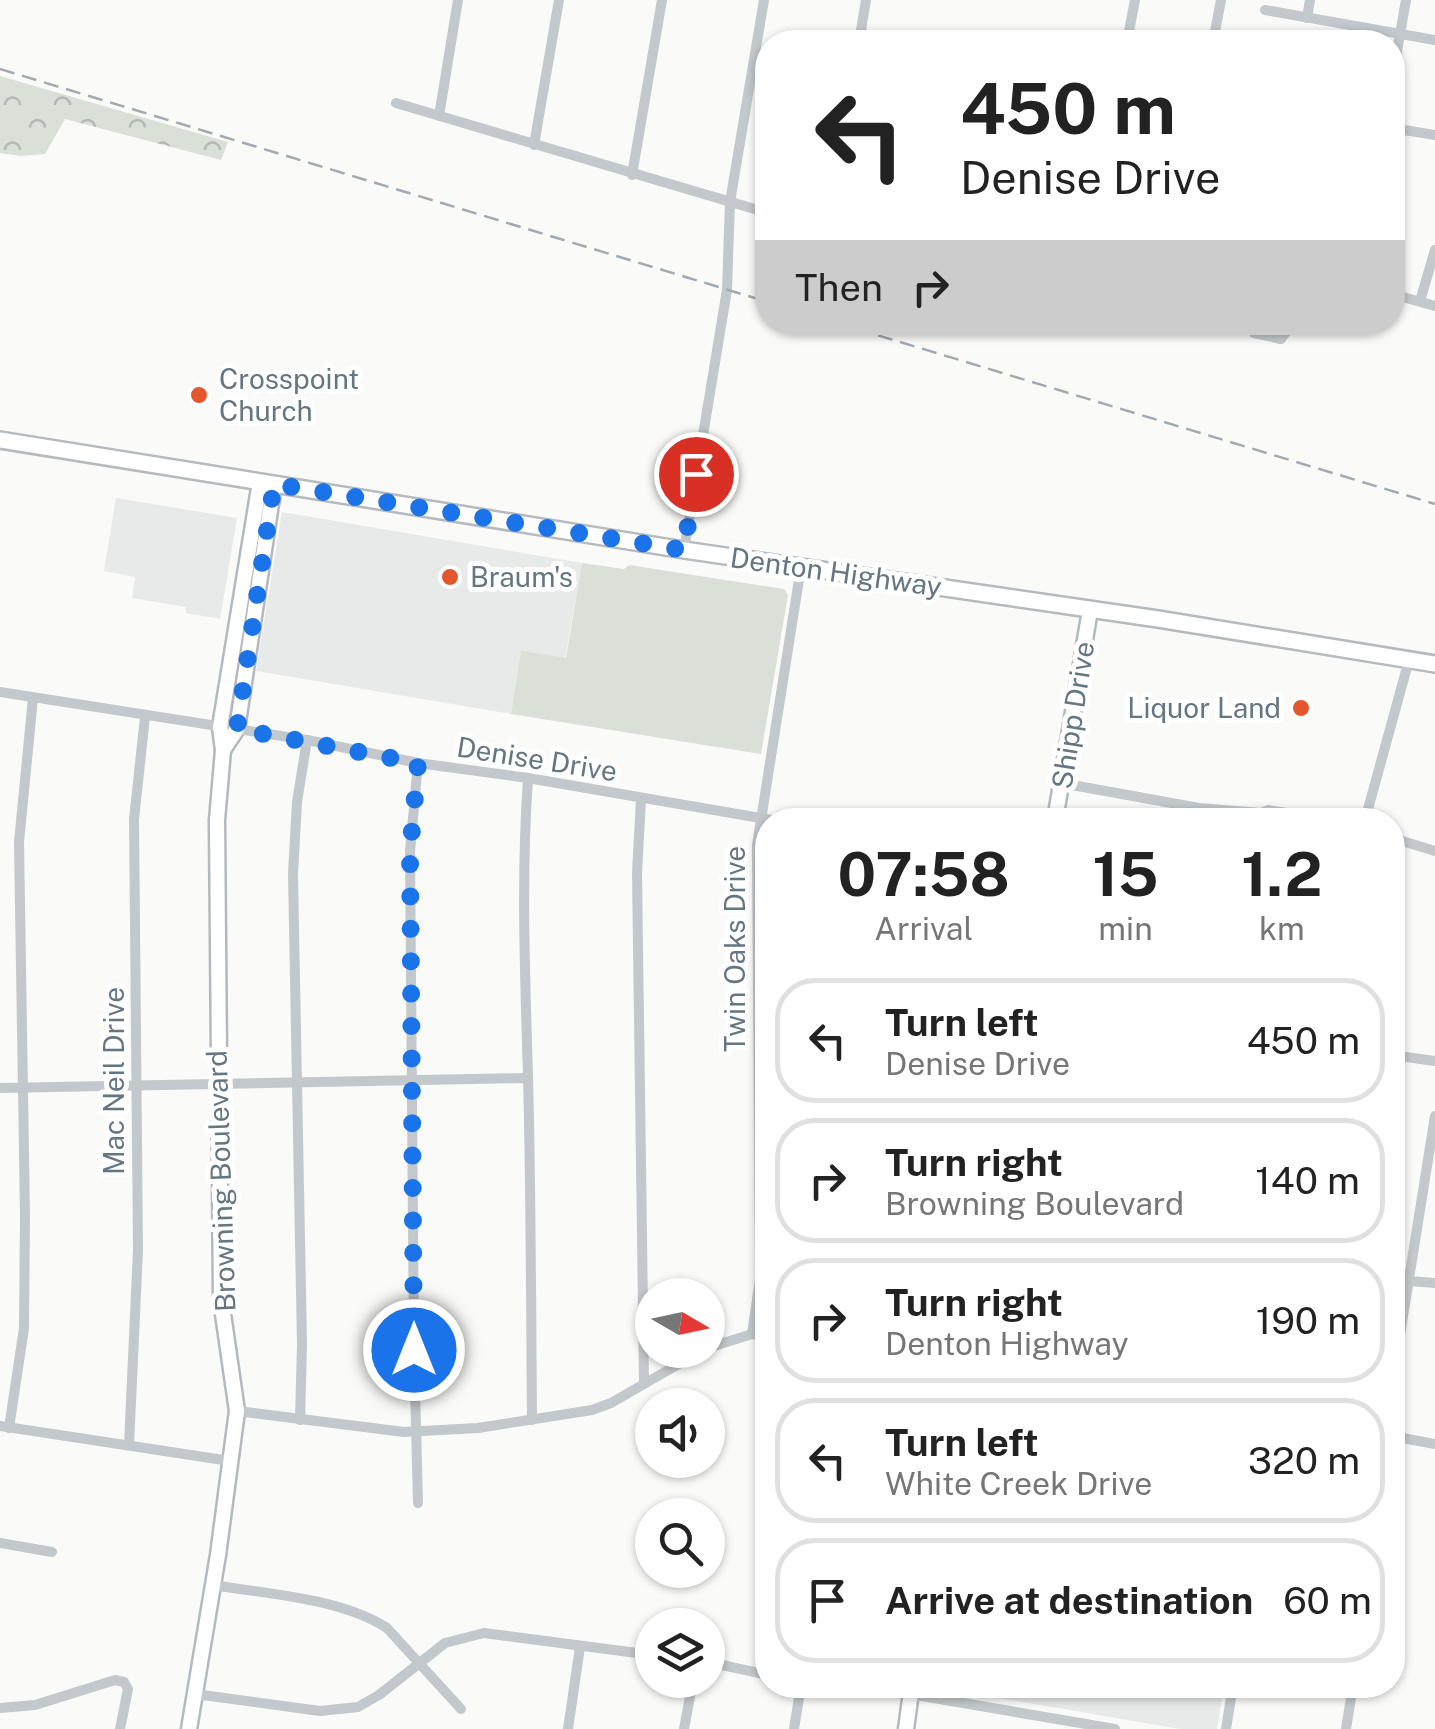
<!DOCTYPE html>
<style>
:root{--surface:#fff;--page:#f6f6f6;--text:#222;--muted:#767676;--line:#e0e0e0}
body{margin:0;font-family:"Public Sans",sans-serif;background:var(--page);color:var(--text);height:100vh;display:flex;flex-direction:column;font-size:38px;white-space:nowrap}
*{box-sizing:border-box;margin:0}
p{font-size:32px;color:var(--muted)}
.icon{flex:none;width:55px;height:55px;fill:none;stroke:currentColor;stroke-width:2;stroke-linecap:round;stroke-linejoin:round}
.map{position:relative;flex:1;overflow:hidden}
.panel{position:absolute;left:755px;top:808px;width:650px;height:890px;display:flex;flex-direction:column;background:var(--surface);border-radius:40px;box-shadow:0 2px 8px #0004}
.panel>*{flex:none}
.guide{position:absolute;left:755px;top:30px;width:650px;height:305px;border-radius:40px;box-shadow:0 2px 8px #0004;background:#fff;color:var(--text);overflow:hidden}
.needle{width:65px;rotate:99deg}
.buttons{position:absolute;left:635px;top:1278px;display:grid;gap:20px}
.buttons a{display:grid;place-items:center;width:90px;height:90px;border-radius:50%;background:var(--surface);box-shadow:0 2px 8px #0004;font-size:50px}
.pin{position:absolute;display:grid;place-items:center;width:85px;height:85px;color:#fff;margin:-42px;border:5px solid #fff;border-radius:50%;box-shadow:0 2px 10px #0007}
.me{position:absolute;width:110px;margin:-55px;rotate:0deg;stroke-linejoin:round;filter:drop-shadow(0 0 8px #0008)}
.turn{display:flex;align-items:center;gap:35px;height:210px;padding:0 40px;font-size:45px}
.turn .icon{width:130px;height:130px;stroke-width:2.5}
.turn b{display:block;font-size:70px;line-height:85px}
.then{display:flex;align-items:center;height:95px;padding:0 40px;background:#0003;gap:20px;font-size:38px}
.eta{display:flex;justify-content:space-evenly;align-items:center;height:170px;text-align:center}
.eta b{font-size:60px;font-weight:700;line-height:70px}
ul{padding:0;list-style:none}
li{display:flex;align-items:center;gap:30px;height:125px;margin:0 20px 15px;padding:0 20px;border:5px solid var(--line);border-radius:40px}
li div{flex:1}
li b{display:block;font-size:38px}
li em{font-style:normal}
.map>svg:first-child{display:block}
.built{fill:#e8e9e9}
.green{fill:#dadfd7}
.forest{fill:url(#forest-crowns)}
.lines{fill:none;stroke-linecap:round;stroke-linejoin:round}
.secondary-casing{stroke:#b3babf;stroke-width:19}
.primary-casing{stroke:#b5babe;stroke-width:20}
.street{stroke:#c3c8cc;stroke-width:10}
.secondary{stroke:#fff;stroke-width:14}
.primary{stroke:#fff;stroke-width:15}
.rail{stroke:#a2aab0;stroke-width:2.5;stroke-dasharray:15 8;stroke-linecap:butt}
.route{stroke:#1a73e8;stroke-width:18;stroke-dasharray:0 32.4}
.poi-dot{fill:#e4572e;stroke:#fff;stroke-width:4}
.labels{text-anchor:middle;stroke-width:10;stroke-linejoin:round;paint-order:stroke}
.poi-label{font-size:28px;fill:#657683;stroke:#fff;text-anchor:start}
.street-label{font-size:28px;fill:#657683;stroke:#fff}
</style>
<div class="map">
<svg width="1435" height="1729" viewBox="0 0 1435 1729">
<defs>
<pattern id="forest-crowns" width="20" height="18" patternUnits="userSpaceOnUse" patternTransform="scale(2.5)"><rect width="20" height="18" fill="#dadfd7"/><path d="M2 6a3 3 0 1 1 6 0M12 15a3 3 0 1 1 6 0" fill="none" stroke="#b4b9b4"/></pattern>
</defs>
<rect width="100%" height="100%" fill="#fafaf8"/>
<g class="built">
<polygon points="116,498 237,518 220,619 186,613 186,607 132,598 135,577 104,571"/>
<polygon points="282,512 582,563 565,659 521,652 511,714 256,671"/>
<polygon points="923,1685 1224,1685 1217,1729 1180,1729"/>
</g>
<polygon class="green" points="582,563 624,569 629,565 784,589 788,595 761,754 511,714 521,651 566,658"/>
<polygon class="forest" points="0,76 228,142 221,160 65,119 45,154 21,156 0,153"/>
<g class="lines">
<defs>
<g id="secondary">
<polyline points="223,750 237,729 274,484"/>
<polyline points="1055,820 1090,610"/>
<polyline points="189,1729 218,1555 237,1411 221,1300 217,820 223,750 220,727 260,482"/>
<polyline points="906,1729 912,1685"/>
</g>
<polyline id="primary" points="0,440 684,550 1158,619 1435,664"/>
</defs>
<use href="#secondary" class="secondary-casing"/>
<use href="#primary" class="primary-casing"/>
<g class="street">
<polyline points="1265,10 1435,40"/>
<polyline points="1307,18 1310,0"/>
<polyline points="859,42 866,0"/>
<polyline points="1127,42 1135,0"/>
<polyline points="1213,42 1221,0"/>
<polyline points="1392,80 1406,0"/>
<polyline points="396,103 768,213"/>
<polyline points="439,116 458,0"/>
<polyline points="1392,128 1435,135"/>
<polyline points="534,145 559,0"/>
<polyline points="632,175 662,0"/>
<polyline points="1392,294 1435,306"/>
<polyline points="1420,301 1435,250"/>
<polyline points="1253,322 1254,333 1281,339 1293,322"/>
<polyline points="684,550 727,290 730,202 764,0"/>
<polyline points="0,692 307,740 418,763 528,778 772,820"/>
<polyline points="418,763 410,851 414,1350 418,1503"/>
<path d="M528 778C521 878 525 976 528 1076 531 1191 531 1306 532 1420"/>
<polyline points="1061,783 1199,808 1261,813 1268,810 1332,820"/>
<polyline points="641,799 637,873 644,1382"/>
<polyline points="1365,820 1409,660"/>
<polyline points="1392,838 1435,851"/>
<polyline points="1392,1055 1435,1061"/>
<polyline points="0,1088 528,1078"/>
<polyline points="1409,1281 1435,1283"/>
<polyline points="752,1334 760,1279 757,845 801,567"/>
<polyline points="708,1348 752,1334 768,1337"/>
<polyline points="1392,1385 1435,1116"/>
<polyline points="237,1411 404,1432 478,1428 592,1410 611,1403 703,1350"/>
<polyline points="300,1420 302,1344 293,874 297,802 307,740"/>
<polyline points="0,1426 230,1461"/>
<polyline points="9,1428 24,1328 25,1216 19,842 33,698"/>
<polyline points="1392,1436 1435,1444"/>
<polyline points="129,1445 138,1250 134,819 145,717"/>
<polyline points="0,1543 52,1552"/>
<path d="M213 1585C266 1594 342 1598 387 1628L461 1709"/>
<polyline points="708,1662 768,1675"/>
<polyline points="820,1685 910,1694 1115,1729"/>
<polyline points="195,1694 320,1711 358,1707 379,1695 445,1643 484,1633 652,1655"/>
<polyline points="0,1708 35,1705 115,1680 124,1682 128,1689 120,1729"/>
<polyline points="568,1729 580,1647"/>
<polyline points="684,1729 693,1680"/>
<polyline points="794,1729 801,1685"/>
<polyline points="1226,1729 1233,1685"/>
<polyline points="1346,1729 1353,1685"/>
</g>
<use href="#secondary" class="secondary"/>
<use href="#primary" class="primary"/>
<g class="rail">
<polyline points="0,69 768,302"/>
<polyline points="834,322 1435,504"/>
</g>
</g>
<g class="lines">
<polyline class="route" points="414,1350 410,852 418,763 237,729 274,484 684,550 696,474"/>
</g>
<g class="poi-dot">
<circle cx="199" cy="395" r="10"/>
<circle cx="450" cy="577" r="10"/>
<circle cx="1301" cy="708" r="10"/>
</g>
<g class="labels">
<g class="poi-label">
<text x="219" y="389">Crosspoint<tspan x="219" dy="32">Church</tspan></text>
<text x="470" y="587">Braum's</text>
<text x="1281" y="718" text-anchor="end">Liquor Land</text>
</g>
<g class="street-label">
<text transform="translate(836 572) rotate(8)" y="10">Denton Highway</text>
<text transform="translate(1073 715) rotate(-81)" y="10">Shipp Drive</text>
<text transform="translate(537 759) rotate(9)" y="10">Denise Drive</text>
<text transform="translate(735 949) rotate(-90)" y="10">Twin Oaks Drive</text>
<text transform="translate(114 1081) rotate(-90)" y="10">Mac Neil Drive</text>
<text transform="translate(221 1181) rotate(-92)" y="10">Browning Boulevard</text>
</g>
</g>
</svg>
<div class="buttons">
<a><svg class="needle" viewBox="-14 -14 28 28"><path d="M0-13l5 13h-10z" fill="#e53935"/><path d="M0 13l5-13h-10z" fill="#767676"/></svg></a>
<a><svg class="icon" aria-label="sound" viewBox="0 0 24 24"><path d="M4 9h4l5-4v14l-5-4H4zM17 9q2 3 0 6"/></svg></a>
<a><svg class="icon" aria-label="search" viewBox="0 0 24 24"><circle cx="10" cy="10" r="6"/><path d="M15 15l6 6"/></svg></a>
<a><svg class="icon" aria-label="layers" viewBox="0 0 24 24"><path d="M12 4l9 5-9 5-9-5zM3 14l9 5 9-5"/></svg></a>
</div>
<div class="pin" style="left:696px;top:474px;background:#d93025"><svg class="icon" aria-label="arrive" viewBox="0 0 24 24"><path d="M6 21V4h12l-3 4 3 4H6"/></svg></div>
<svg class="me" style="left:414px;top:1350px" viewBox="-20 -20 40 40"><circle r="17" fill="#1a73e8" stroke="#fff" stroke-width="3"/><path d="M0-11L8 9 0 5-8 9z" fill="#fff"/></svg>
<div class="guide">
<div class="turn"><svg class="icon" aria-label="left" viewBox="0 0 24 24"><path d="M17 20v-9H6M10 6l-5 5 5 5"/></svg><div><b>450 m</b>Denise Drive</div></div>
<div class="then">Then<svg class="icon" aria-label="right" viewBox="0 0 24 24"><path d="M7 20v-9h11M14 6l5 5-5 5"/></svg></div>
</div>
<section class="panel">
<div class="eta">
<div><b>07:58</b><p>Arrival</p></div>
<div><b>15</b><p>min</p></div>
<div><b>1.2</b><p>km</p></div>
</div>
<ul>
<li><svg class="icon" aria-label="left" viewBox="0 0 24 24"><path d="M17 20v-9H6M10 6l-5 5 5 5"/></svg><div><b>Turn left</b><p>Denise Drive</p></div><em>450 m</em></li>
<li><svg class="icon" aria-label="right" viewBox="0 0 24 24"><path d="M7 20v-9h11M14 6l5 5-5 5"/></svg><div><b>Turn right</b><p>Browning Boulevard</p></div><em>140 m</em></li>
<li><svg class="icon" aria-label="right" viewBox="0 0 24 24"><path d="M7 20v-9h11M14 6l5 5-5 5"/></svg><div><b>Turn right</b><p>Denton Highway</p></div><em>190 m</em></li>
<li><svg class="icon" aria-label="left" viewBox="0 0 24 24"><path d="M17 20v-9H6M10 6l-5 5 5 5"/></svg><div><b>Turn left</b><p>White Creek Drive</p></div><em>320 m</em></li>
<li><svg class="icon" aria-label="arrive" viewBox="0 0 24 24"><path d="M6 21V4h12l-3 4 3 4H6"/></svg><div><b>Arrive at destination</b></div><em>60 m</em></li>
</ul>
</section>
</div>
